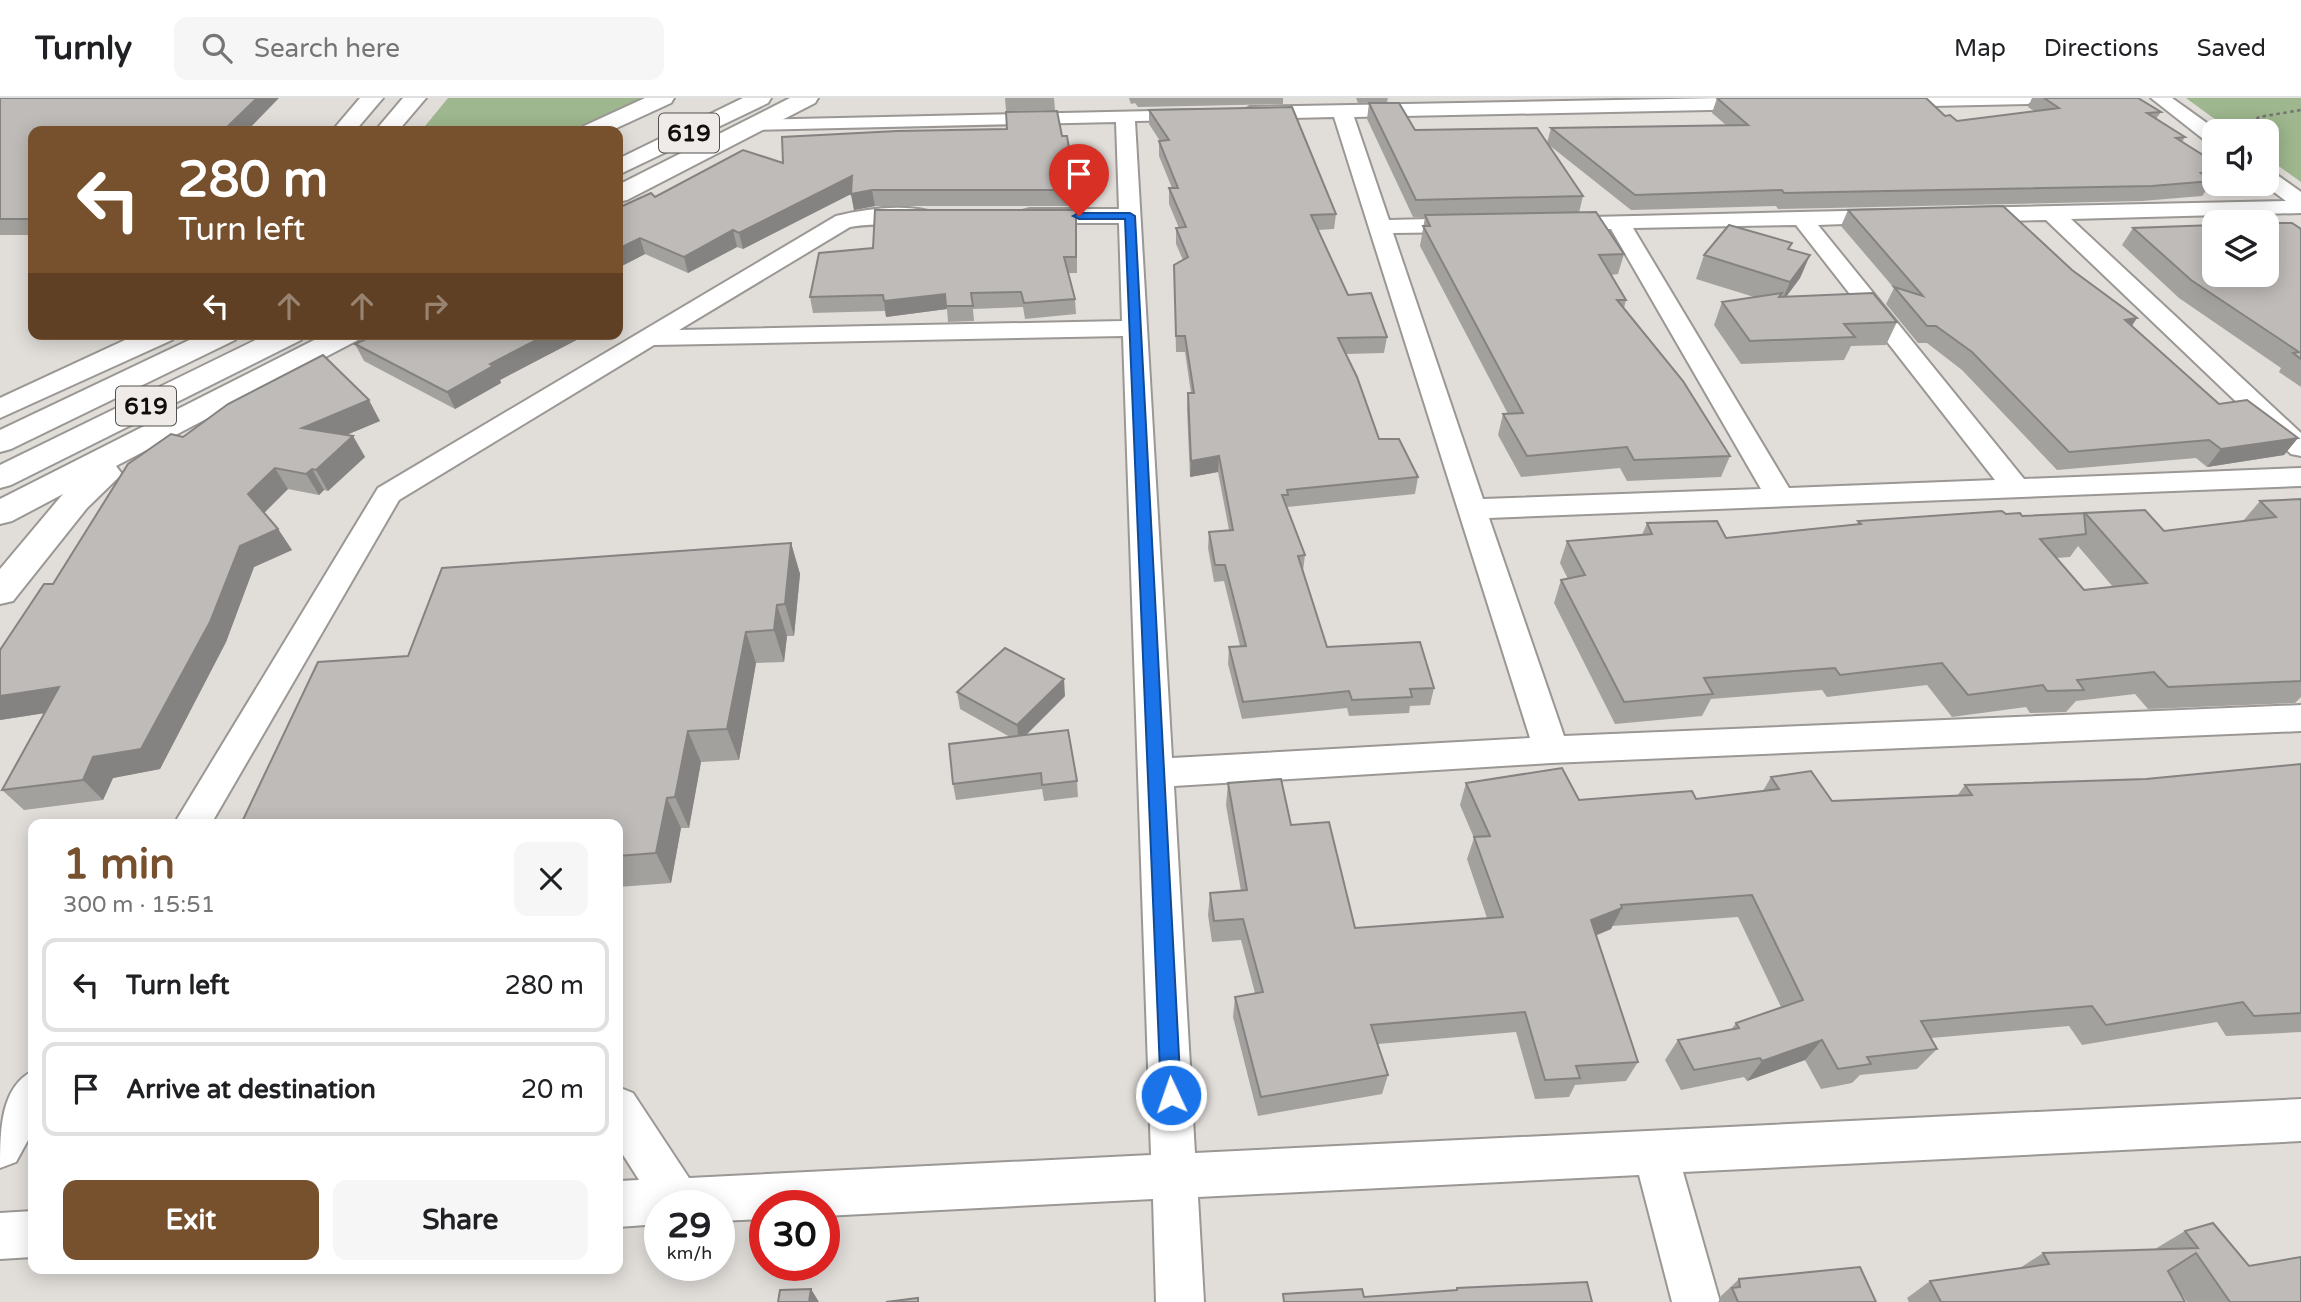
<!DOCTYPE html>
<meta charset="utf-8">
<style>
:root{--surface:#fff;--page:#f6f6f6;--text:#202124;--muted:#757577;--line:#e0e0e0;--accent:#77512d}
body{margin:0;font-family:"Varela Round",sans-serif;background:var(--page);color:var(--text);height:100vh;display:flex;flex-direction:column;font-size:26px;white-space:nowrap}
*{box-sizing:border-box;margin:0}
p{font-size:23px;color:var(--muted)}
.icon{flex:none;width:38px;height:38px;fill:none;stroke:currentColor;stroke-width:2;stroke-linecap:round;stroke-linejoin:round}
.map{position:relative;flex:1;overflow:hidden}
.drawer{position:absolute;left:28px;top:721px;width:595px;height:455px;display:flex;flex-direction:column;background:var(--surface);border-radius:14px;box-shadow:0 4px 18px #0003}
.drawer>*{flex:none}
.top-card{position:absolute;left:28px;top:28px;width:595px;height:214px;border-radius:14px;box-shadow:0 4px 18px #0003;background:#77512d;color:#fff;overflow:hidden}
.buttons{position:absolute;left:2202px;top:21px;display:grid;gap:14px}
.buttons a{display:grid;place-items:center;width:77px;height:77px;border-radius:14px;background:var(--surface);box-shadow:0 4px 18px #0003;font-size:35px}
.speed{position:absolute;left:644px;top:1092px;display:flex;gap:14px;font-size:35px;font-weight:700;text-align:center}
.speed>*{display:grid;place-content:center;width:91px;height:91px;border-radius:50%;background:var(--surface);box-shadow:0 4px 18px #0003;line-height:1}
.speed small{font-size:18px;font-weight:400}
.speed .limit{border:10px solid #d22;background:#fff;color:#111}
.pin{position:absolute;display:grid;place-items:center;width:60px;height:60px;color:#fff;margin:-72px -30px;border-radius:50% 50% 50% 0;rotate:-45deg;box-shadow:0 0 7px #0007}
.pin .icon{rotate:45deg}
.me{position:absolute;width:77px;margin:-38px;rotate:357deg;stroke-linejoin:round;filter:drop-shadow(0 0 5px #0008)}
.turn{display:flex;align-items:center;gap:24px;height:147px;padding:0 35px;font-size:32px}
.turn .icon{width:91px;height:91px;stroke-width:2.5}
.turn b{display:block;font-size:49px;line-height:60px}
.lanes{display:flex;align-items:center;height:66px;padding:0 35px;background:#0003;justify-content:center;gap:35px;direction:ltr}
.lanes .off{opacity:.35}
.round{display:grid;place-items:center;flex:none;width:74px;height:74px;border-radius:14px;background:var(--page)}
.overview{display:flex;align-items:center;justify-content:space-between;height:119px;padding:0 35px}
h1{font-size:42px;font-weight:700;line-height:52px;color:var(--accent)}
.action{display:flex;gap:14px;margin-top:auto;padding:14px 35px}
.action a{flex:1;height:80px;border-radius:14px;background:var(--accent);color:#fff;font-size:28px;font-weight:700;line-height:80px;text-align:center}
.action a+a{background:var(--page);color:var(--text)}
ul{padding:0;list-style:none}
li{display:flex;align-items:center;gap:21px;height:94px;margin:0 14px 10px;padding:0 21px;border:4px solid var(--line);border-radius:14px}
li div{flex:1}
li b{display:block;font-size:26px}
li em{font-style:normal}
header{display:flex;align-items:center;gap:42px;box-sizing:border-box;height:98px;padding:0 35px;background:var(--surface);border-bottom:2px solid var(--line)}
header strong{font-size:33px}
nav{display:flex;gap:38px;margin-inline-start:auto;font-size:24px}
.search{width:490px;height:63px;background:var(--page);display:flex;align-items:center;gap:18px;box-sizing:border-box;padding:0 24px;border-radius:14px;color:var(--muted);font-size:26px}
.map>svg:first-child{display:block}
.green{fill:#9eb78e}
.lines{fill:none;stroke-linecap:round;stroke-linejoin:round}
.street-casing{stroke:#9a9794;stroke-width:4}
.secondary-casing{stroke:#9a9794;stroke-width:4}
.highway-casing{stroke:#9a9794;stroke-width:4}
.path{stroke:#757370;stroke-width:2.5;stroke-dasharray:3.5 3.5;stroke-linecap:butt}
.street{fill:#fff;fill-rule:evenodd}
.secondary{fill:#fff;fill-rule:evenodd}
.highway{fill:#fff;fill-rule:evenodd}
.wall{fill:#a3a19e;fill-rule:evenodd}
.shaded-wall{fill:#858381}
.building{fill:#bebbb8;stroke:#858381;stroke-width:2}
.route{fill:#1a73e8;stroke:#114b97;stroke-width:2}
.labels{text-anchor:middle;stroke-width:7;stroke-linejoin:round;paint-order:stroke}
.shield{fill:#eeebe8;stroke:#53514f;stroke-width:2}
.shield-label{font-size:23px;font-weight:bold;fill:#100f0e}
</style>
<header>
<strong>Turnly</strong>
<div class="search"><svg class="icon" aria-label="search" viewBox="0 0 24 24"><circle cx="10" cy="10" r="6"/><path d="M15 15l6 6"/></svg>Search here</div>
<nav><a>Map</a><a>Directions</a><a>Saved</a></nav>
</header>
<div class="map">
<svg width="2301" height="1204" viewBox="0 0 2301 1204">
<rect width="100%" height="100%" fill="#e1deda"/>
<g class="green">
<polygon points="448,0 653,0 580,33 421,33"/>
<polygon points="2186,0 2301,0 2301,84 2266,59 2266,33 2231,33"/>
</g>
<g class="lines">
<defs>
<g id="street">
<path d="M1722 0H1762L1769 5 1759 11 1354 19 1389 122 1469 120 1477 122 1480 127 1477 132 1469 134 1393 135 1483 401 1761 391 1611 131 1558 132 1550 130 1547 125 1550 120 1889 112 1897 114 1900 119 1897 124 1818 127 2024 381 2301 370V388L1489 420 1564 638 2301 607V633L1551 665 1174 688 1195 1055 2301 1001V1043L1683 1074 1720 1204H1672L1639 1077 1198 1099 1204 1204H1156L1153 1101 824 1118V1108H765V1121L719 1123V1108H660V1126L618 1129V1083L639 1082 618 1049V989L633 995 689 1080 1151 1057 1123 238 654 247 399 402 211 726H174L378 390 836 118C864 111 900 106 928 113L931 118 928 123C903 129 876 124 850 129L679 232 1122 223 1119 125H1030L1022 123 1019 118 1022 113 1030 111H1119L1116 24 747 32 744 28 754 22 1199 12 1202 16 1199 20 1192 22 1135 23 1172 660 1530 640 1334 19 1250 21 1240 15 1250 9ZM1796 127 1995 382 1789 390 1633 130Z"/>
<polygon points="1876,0 2037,0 2028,6 1883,9 1876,7 1873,3"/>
<polygon points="2151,0 2172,0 2218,33 2214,33 2214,46 2207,44"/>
<polygon points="2266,72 2273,74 2301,94 2301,115 2071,121 2301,335 2301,358 2291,356 2046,122 1967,124 1959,122 1956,117 1959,112 1967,110 2286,103 2263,86 2266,86"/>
<path d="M33 973V1033L16 1064 0 1070C0 1034 0 989 33 973Z"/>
<polygon points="33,1113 33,1159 0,1161 0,1115"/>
</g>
<g id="secondary">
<polygon points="360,0 383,0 355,33 332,33"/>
<polygon points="403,0 426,0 398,33 375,33"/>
<polygon points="645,0 674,0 671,5 610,33 581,33 584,28"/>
<polygon points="790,0 818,0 815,5 627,102 618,104 618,87"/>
<polygon points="138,236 176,236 172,242 0,320 0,300"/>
<polygon points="326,236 362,236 358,242 116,368 122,376 87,410 13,503 0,506 0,471 63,396 12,423 0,426 0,401"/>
</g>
<g id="highway">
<polygon points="743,0 771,0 768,5 618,77 618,61"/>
<polygon points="202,236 239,236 235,242 11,351 0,354 0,332"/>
<polygon points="268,236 305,236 301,242 11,387 0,390 0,367"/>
</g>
</defs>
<use href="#street" class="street-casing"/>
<use href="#secondary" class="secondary-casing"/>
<use href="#highway" class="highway-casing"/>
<polyline class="path" points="2239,33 2259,19 2301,12"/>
<use href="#street" class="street"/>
<use href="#secondary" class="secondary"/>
<use href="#highway" class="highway"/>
</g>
<g class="wall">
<polygon points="0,0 33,33 33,137 0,137"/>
<polygon points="1005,0 1054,0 1055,12 1006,13"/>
<polygon points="1129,0 1283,0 1283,6 1138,9 1135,5 1131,6"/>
<polygon points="1356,0 1388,0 1387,4 1358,5"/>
<polygon points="1717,0 1945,18 1957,23 2034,13 2028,9 2032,0 2138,0 2161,14 2156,21 2185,39 2182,44 2214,64 2214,86 2221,86 2219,89 2208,90 2202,98 2142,103 1828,110 1778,111 1776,108 1631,112 1549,47 1583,98 1579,115 1624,156 1618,176 1611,177 1626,202 1624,210 1730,358 1721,379 1627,383 1620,370 1521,379 1498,337 1503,316 1508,316 1420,148 1425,119 1413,119 1367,21 1369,5 1415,32 1547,45 1551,30 1726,27 1712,15"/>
<polygon points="1149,12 1336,116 1334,131 1318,132 1348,197 1387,239 1384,255 1346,256 1379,341 1418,379 1415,396 1287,409 1287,411 1305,457 1303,473 1327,549 1434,590 1430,607 1410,608 1409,615 1349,618 1347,610 1242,621 1228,566 1229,549 1240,548 1224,483 1214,484 1208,450 1209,434 1229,432 1218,374 1190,379 1187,311 1188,295 1191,295 1185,254 1176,254 1174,167 1183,162 1176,146 1176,130 1179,130 1169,106 1169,90 1172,90 1159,58 1159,43 1160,43 1149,26"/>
<polygon points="1062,38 1076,92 1077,108 875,108 854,112 851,96 743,151 737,149 688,175 645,156 618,170 655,99 783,65"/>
<polygon points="1848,112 2132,228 2219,306 2298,340 2284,357 2207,369 2196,360 2057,372 1962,272 1927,245 1918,245 1886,206 1894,190 1841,128"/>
<polygon points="1077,128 1077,175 1068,175 1075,201 1076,216 1025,221 1023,209 973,211 974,223 948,224 947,211 886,219 885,213 813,215 810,199 873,150"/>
<polygon points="2133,130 2301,131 2301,289 2279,274 2281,270 2179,200 2122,147"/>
<polygon points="1789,151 1810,157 1800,180 1786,199 1897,224 1886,247 1851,248 1844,262 1741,266 1714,227 1722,204 1754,199 1696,181 1704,157"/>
<polygon points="376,236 588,236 500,282 501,285 455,311 364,263 355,246"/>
<polygon points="380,323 346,337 353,338 365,359 328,393 324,392 319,397 288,391 264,415 278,431 292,452 254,469 226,544 160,671 113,680 103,702 24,712 2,692 44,615 0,622 53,486 183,339"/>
<path d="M2301 401V599L2295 605 2148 611 2135 596 2076 603 2066 614 2030 615 2026 609 1952 619 1927 587 1827 599 1822 592 1711 601 1702 618 1615 626 1554 505 1561 482 1568 481 1560 465 1567 443 1642 437 1647 425 1726 440 1857 427 1858 423 2006 416 2022 418 2084 415 2164 433 2243 423 2260 403ZM2078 448 2113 489 2084 492 2056 460 2070 459Z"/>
<polygon points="791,445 800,476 794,538 787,538 784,564 756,565 739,662 701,664 689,730 681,730 671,785 618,789 618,726 408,558"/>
<polygon points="957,594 1065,598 1026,637 1077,683 1078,699 1044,703 1042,691 956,702 953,686 1010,639 960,611"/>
<polygon points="2301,666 2301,934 2226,938 2217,924 2082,947 2069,928 1931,940 1937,951 1917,971 1860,977 1852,985 1821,991 1805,962 1747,983 1744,979 1681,992 1665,962 1678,942 1731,932 1736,925 1781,909 1738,819 1612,828 1611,831 1596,837 1638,964 1626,983 1575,987 1569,999 1535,1001 1516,934 1378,946 1388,977 1382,996 1258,1018 1233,919 1235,899 1255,895 1241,842 1212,844 1208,817 1210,795 1241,793 1226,707 1228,685 1291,727 1355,830 1487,820 1467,761 1474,740 1460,707 1466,685 1579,702 1696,701 1763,693 1771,679 1832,703 1957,698 1965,687 2146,681"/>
<polygon points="2185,1133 2249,1168 2301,1204 2187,1204 2178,1191 2185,1204 1909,1204 1907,1200 1930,1183 2020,1170 2043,1155 2155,1152 2155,1151"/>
<polygon points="1739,1181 1876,1204 1718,1204 1721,1200 1721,1198"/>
</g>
<g class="shaded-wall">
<polygon points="257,0 279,0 247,33 223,33"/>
<polygon points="852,78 872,92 875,108 854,112 851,96 743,151 739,135"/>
<polygon points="733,132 737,149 688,175 684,159"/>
<polygon points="640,140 645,156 618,170 618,151"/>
<polygon points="1810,157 1800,180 1780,207 1790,184"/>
<polygon points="945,196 947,211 886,219 884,203"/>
<polygon points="618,203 623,218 618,221"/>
<polygon points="2137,220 2126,237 2125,222"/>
<polygon points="548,236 588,236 500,282 501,285 455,311 447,294 490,266"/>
<polygon points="369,302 380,323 315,350 302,330"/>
<polygon points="353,338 365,359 328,393 316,372"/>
<polygon points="2298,340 2284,357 2207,369 2221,351"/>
<polygon points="1219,358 1218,374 1190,379 1191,363"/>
<polygon points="275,370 288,391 262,417 248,396"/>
<polygon points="312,371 324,392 319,397 306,376"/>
<polygon points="278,431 292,452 254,469 226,544 160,671 113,680 103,702 83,682 93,659 240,448"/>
<polygon points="791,445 800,476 794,538 785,506"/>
<polygon points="777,507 787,538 784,564 774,532"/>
<polygon points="746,534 756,565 739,662 727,631"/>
<polygon points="1064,581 1065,598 1019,644 1017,627"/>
<polygon points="59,589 78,610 0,622 0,598"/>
<polygon points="688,633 701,664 689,730 675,699"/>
<polygon points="667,700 681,730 671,785 656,755"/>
<polygon points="1622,810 1611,831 1581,844 1591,822"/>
<polygon points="1822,942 1805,962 1747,983 1762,963"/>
<polygon points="811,1191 819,1204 809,1204"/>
</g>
<g class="building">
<polygon points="0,0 257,0 223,33 33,33 33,121 0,121"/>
<polygon points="1717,0 1926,0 1945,18 1950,17 1957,23 2059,10 2044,0 2138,0 2161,14 2147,15 2185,39 2176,40 2214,64 2214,74 2201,75 2212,83 2152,88 1834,94 1784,95 1782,92 1635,97 1551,30 1748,27"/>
<polygon points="1369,5 1399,5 1415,32 1537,30 1583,98 1416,102"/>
<polygon points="1292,9 1336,116 1311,117 1348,197 1371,195 1387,239 1338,240 1357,279 1379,341 1399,341 1418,379 1287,392 1288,397 1282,397 1305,457 1298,458 1327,549 1420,544 1434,590 1410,591 1412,599 1352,602 1349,593 1243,604 1229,549 1246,548 1225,467 1215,467 1209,434 1233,432 1219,358 1191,363 1188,295 1194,295 1185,238 1176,238 1174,167 1188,159 1176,130 1186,129 1169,90 1178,90 1159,43 1169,42 1149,12"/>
<polygon points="1057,13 1062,38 1067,38 1076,92 872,92 851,96 852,78 739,135 733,132 684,159 640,140 618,151 618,110 651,95 655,99 743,52 783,65 782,39 897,33 1007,31 1006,14"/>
<polygon points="2003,108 2072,172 2137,220 2125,222 2219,306 2247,302 2298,340 2221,351 2209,342 2069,354 1972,254 1936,228 1927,228 1894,189 1923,198 1848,112"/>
<polygon points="875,112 1076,112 1076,159 1064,159 1075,201 1024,205 1021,194 971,195 973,208 946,208 945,196 884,203 883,197 810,199 819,155 873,150"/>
<polygon points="1596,114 1624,156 1599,157 1626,202 1617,202 1683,283 1730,358 1634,362 1627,349 1527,358 1503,316 1523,315 1423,128 1430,128 1425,117"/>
<polygon points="2266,125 2292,125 2301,131 2301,261 2293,255 2299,254 2191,182 2133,130 2214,127 2214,177 2266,177"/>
<polygon points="1729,127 1792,145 1788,151 1810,157 1790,184 1704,157"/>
<polygon points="1782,195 1779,199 1873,195 1897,224 1844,226 1855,239 1750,243 1722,204"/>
<polygon points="377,236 548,236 490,266 493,268 447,294 355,246"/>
<polygon points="323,257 369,302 302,330 353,338 316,372 312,371 306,376 275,370 248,396 278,431 240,448 210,524 141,651 93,659 83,682 2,692 59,589 0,598 0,552 44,486 53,486 128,366 171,336 183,339 228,306"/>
<polygon points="2301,401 2301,583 2168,589 2154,574 2077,582 2084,592 2047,593 2043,587 1968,597 1942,565 1840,577 1835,570 1704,580 1713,596 1624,604 1561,482 1585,477 1567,443 1652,436 1647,425 1717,423 1726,440 1861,426 1858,423 2002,413 2006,416 2020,415 2022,418 2084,415 2086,436 2040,441 2084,492 2147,485 2085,415 2145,412 2164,433 2276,419 2260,403"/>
<polygon points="791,445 785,506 777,507 774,532 746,534 727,631 688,633 675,699 667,700 656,755 618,758 618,726 241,726 318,564 408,558 442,470"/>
<polygon points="1005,550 1064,581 1017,627 957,594"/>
<polygon points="1068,632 1077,683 1042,687 1041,675 953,686 949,646"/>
<polygon points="2301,666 2301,915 2254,918 2243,904 2106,927 2092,908 1921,923 1937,951 1867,959 1871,966 1838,971 1822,942 1762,963 1760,960 1694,972 1678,942 1739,930 1736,925 1803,902 1752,797 1621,807 1622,810 1591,822 1638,964 1576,968 1580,980 1545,982 1525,914 1371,927 1388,977 1261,999 1235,899 1263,894 1243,821 1214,823 1210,795 1247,792 1228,685 1281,681 1291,727 1329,724 1355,830 1503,819 1474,739 1490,738 1466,685 1562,670 1579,702 1692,693 1696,701 1779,691 1771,679 1811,673 1832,703 1972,697 1965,687 2146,681"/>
<polygon points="2213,1125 2249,1168 2301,1159 2301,1204 2230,1204 2196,1155 2168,1173 2185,1204 1941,1204 1930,1183 2049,1166 2043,1155 2198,1150 2185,1133"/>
<polygon points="1860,1169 1876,1204 1738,1204 1732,1190 1740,1189 1739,1181"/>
<polygon points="1587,1184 1592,1204 1284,1204 1283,1196 1362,1191 1364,1199 1457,1192 1457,1190"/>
<polygon points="811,1191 809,1204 778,1204 780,1192"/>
<polygon points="918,1200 918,1204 886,1204"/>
</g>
<polygon class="route" points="1130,115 1135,118 1181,997 1178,1003 1171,1006 1164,1003 1161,997 1125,121 1079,121 1073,118 1079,115"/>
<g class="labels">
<g class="shield">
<rect x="659" y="15.5" width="60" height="39" rx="5"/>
<rect x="116" y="288.5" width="60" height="39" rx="5"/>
</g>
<g class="shield-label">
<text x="689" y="43">619</text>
<text x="146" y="316">619</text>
</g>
</g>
</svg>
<div class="buttons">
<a><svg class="icon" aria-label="sound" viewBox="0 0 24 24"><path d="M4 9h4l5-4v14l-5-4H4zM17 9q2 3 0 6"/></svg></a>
<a><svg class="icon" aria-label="layers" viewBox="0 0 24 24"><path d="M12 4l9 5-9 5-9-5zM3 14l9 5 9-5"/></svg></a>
</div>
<div class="speed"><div>29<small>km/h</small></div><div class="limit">30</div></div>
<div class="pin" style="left:1079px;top:118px;background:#d93025"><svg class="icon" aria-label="arrive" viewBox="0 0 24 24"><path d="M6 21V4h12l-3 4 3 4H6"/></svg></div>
<svg class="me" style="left:1171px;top:997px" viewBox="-20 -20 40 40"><circle r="17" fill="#1a73e8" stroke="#fff" stroke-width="3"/><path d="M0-11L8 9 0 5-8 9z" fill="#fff"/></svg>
<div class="top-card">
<div class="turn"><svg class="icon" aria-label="left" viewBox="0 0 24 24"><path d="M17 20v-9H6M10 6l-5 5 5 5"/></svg><div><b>280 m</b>Turn left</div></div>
<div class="lanes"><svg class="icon" aria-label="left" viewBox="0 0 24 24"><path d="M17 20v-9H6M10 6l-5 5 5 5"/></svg><svg class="icon off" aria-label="ahead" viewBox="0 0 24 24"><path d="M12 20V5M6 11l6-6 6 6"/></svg><svg class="icon off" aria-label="ahead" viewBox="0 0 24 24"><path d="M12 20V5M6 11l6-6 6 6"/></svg><svg class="icon off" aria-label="right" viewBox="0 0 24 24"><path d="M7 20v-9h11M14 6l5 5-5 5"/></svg></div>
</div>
<section class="drawer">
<div class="overview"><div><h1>1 min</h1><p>300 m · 15:51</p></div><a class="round"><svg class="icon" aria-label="close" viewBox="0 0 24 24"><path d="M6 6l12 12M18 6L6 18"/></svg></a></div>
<ul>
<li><svg class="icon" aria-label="left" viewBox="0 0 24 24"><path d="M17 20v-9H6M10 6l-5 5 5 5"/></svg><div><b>Turn left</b></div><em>280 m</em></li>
<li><svg class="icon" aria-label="arrive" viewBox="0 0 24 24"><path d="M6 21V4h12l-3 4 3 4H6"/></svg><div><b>Arrive at destination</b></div><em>20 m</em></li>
</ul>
<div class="action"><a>Exit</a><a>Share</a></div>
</section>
</div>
